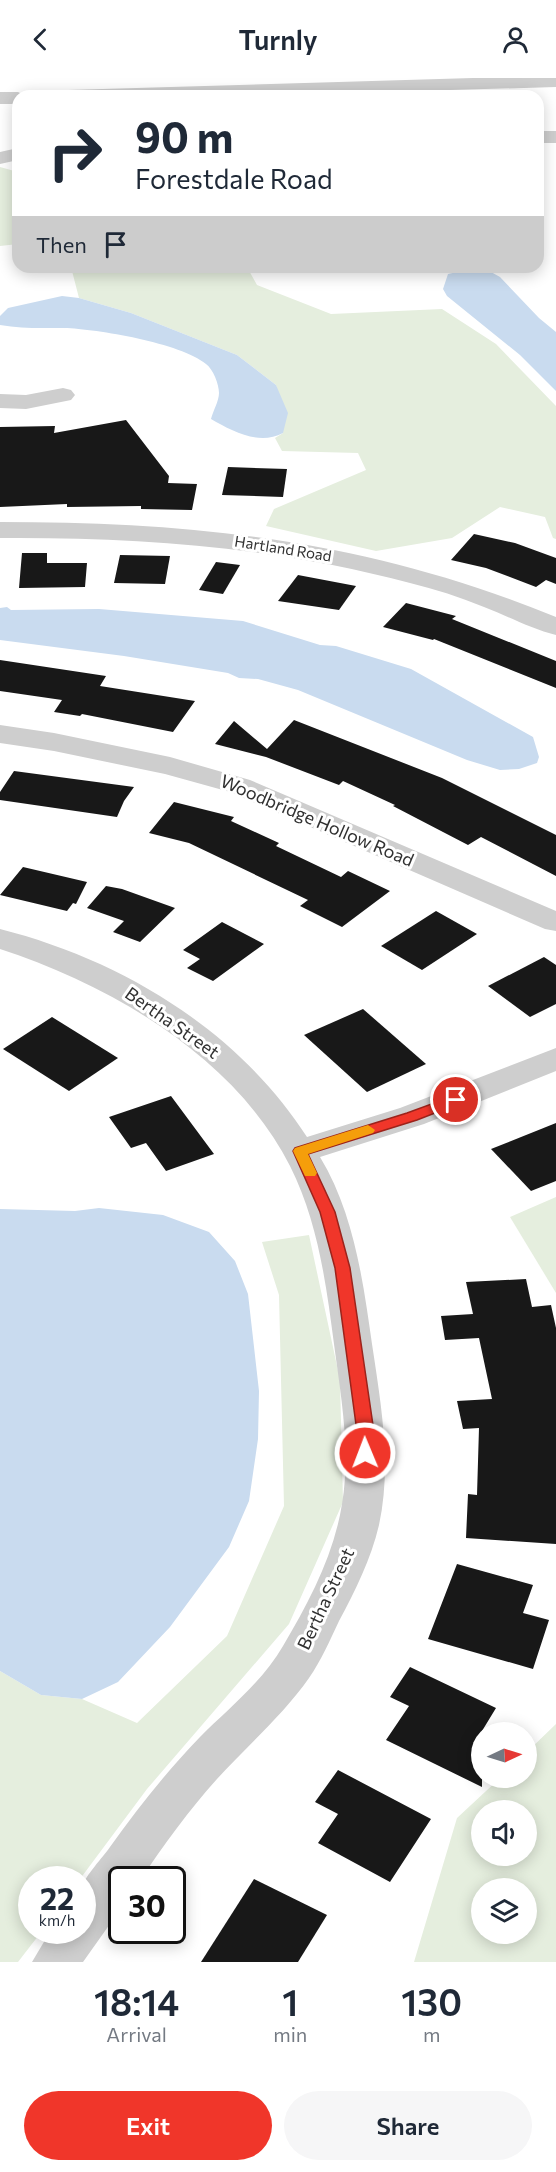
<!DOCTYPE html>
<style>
:root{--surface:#fff;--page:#f6f6f7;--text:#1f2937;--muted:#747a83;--accent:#f0362a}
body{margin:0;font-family:Commissioner,sans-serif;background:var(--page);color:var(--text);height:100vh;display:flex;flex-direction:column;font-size:22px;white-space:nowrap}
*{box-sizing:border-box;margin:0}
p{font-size:20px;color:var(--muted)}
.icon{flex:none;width:33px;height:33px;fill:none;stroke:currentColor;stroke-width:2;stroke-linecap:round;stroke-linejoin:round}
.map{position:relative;height:1884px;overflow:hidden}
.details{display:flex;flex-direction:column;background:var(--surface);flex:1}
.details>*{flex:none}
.guide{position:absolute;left:12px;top:12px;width:532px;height:183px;border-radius:18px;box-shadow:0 3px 15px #0003;background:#fff;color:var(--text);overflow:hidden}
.needle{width:39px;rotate:86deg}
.tools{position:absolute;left:471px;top:1644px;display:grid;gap:12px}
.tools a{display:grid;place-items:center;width:66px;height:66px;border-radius:50%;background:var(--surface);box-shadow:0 3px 15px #0003;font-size:30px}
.speed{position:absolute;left:18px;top:1788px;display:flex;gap:12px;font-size:30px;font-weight:700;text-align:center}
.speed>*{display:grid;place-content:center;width:78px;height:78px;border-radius:50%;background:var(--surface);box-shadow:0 3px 15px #0003;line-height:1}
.speed small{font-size:15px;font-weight:400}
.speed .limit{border:3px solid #111;border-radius:9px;background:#fff;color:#111}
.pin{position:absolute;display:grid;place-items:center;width:51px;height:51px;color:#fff;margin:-26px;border:3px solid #fff;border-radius:50%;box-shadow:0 2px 6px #0007}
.me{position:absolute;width:66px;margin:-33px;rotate:359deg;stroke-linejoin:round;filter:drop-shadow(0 0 4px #0008)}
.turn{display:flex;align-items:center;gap:21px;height:126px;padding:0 24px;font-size:27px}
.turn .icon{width:78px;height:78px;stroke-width:2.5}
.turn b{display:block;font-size:42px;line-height:51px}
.then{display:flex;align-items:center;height:57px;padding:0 24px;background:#0003;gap:12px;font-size:22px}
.eta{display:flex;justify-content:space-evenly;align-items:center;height:102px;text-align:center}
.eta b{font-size:36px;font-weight:600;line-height:42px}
.cta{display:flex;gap:12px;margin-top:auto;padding:12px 24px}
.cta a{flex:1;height:69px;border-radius:36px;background:var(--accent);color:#fff;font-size:24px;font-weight:600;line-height:69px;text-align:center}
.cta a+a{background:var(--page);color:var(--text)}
header{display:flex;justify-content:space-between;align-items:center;height:78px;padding:0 24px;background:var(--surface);font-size:27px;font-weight:600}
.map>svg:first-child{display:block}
.green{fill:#e5eede;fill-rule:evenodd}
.water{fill:#c9dbef}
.building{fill:#181818}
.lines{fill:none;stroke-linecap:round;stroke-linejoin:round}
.minor{fill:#cecece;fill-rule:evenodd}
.route{fill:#f0362a;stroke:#9c231b;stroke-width:1.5}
.slow{fill:#f59e0b}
.labels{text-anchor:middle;stroke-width:6;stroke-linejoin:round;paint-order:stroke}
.far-street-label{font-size:15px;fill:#313131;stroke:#fff}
.street-label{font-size:18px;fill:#313131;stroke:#fff}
</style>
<header><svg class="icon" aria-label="back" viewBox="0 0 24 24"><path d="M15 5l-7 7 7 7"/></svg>Turnly<svg class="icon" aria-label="person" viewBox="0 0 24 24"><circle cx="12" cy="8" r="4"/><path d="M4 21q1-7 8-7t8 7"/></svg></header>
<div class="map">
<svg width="556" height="1884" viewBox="0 0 556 1884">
<rect width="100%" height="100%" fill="#fff"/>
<g class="green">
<polygon points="0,89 18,94 18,166 0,168"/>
<polygon points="71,189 247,189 257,207 331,236 442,231 496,266 556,328 556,461 553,460 545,439 500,429 452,460 376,473 266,448 274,431 366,392 358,375 282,373 275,360 283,355 276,307 237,277 131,235 79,220"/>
<polygon points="556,1119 556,1215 510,1139"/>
<polygon points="309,1157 340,1302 343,1424 289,1546 147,1711 80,1801 32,1802 32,1852 42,1853 18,1884 0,1884 0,1593 41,1617 82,1621 137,1645 227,1558 284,1428 279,1217 262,1164"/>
<path d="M556 1646V1884H414L457 1740 500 1700H526L527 1674ZM526 1732V1778H482V1732ZM526 1810V1856H482V1810Z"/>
</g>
<g class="water">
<polygon points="476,190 479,193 491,194 500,199 539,240 556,254 556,313 520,277 447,218 443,211 448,196"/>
<path d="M62 218 79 220 131 235 237 277 276 307 288 335 283 355C259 368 232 353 211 341 213 333 219 323 219 315 219 306 213 291 206 286 181 265 97 251 64 250 42 250 22 251 0 247V238L8 230Z"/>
<polygon points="7,529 11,532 99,531 243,543 320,567 336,568 411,591 533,659 539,679 537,685 519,691 500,692 467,682 298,612 258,601 239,600 228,595 124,578 0,562 0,530"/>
<polygon points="99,1130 163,1137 209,1154 235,1183 248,1216 259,1313 258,1361 249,1423 229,1469 170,1549 118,1604 82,1621 41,1617 0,1593 0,1131 75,1133"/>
</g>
<g class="building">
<polygon points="126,342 169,398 168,405 197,406 192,432 141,431 141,428 67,429 67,426 0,429 0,349 55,348 54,355"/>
<polygon points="228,389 287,391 283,419 222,417"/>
<polygon points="474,456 515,465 556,480 556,506 546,502 536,509 486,490 451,482"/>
<polygon points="22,475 47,475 47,485 87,485 85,509 19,510"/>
<polygon points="120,477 170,478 165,506 114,505"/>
<polygon points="216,484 240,487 223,516 199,512"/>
<polygon points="298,497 356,508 339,532 278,523"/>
<polygon points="406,525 456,538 452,541 556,583 556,610 434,561 433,562 383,549"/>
<polygon points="0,582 106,598 100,608 195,623 173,654 82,636 80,638 54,634 62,622 0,613"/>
<polygon points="294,642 442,700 556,757 556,798 481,759 468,767 393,728 395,727 343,703 339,707 266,679 215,666 234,643 267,671"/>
<polygon points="14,693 134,709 124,723 117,739 0,722 0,714"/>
<polygon points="174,724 234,739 231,743 279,765 276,768 341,799 348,793 390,813 342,849 300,828 308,822 189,765 149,755"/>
<polygon points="23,789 87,804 76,826 73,825 67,833 0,817"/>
<polygon points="106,808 122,811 175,830 140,864 113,854 124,843 87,830"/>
<polygon points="436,833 477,856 422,892 381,868"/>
<polygon points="222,844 264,866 213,903 187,890 200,881 183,872"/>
<polygon points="544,879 556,887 556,926 530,939 488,908"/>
<polygon points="363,931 426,986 367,1014 304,957"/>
<polygon points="52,939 118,980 69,1013 3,971"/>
<polygon points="171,1018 214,1076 166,1093 146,1065 131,1070 109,1039"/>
<polygon points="556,1045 556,1103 531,1113 491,1071"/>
<polygon points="526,1201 532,1229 551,1227 556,1250 556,1466 466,1460 468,1416 477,1417 479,1350 463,1351 457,1323 492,1321 479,1260 445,1262 441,1238 473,1236 466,1204"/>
<polygon points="457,1486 533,1507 523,1535 549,1542 533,1591 428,1561"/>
<polygon points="410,1589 496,1630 482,1653 482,1709 386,1662 409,1628 390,1619"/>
<polygon points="338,1692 431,1741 390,1804 318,1765 338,1736 315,1724"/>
<polygon points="254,1801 327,1837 298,1884 201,1884"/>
</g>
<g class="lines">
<g class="minor">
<polygon points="473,0 556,0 556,9 249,18 59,18 61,14 68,12"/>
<polygon points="0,14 18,14 26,18 18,18 18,26 0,26"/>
<rect x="538" y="53" width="18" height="12"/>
<polygon points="18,70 18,82 0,86 0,74"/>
<polygon points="63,310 71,312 75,317 71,322 26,331 0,330 0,316 26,317"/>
<path d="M0 444C200 444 370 463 556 539V557C531 551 508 538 484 529 460 519 435 511 410 505 276 469 139 459 0 460Z"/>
<polygon points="0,647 54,655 170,679 250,702 556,833 556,853 545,851 230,714 165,696 54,673 0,665"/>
<path d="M0 851C122 882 238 952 307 1059L400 1030 556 970V993L424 1046 320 1079C354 1135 363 1203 372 1266 381 1326 392 1387 379 1447 371 1481 355 1513 339 1543 330 1562 321 1583 309 1600 283 1637 248 1667 217 1701 189 1732 164 1767 140 1802H122V1829L83 1884H32L51 1852H82C82 1839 79 1822 82 1809 85 1798 103 1779 110 1769 138 1730 167 1693 200 1659 228 1631 263 1603 283 1568 309 1524 334 1477 342 1426 351 1373 341 1319 334 1266 326 1205 318 1144 290 1088 235 979 111 907 0 871Z"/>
</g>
</g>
<polygon class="route" points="456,1017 463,1022 461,1025 417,1042 308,1076 335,1134 350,1190 374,1354 373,1375 370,1379 365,1381 359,1379 356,1375 357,1354 335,1190 320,1134 293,1073 295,1070 407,1035"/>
<polygon class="slow" points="368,1047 375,1052 373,1055 308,1076 317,1095 315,1098 305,1098 293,1073 295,1070"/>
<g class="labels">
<g class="far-street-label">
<text transform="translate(283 471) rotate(9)" y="5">Hartland Road</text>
</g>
<g class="street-label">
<text transform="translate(317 743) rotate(23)" y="6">Woodbridge Hollow Road</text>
<text transform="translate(172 945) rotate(35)" y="6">Bertha Street</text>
<text transform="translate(326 1521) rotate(-65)" y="6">Bertha Street</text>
</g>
</g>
</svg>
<div class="tools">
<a><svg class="needle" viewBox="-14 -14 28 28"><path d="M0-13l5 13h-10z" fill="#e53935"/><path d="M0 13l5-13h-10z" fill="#747a83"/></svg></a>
<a><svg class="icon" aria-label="sound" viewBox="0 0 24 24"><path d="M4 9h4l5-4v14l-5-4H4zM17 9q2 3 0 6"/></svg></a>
<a><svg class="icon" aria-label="layers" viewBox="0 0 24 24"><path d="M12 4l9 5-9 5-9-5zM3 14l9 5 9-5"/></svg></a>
</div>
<div class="speed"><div>22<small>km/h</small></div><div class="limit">30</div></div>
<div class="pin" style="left:456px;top:1022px;background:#d93025"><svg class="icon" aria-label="arrive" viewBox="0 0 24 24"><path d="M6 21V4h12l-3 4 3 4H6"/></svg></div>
<svg class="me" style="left:365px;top:1375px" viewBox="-20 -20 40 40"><circle r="17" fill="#f0362a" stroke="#fff" stroke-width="3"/><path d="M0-11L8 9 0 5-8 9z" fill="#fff"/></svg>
<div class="guide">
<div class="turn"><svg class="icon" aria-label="right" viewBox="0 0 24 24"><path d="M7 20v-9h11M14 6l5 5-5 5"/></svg><div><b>90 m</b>Forestdale Road</div></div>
<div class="then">Then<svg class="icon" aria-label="arrive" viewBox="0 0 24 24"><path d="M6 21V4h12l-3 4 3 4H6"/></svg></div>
</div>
</div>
<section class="details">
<div class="eta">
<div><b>18:14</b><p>Arrival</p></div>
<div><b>1</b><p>min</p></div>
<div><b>130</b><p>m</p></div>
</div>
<div class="cta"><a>Exit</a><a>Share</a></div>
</section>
